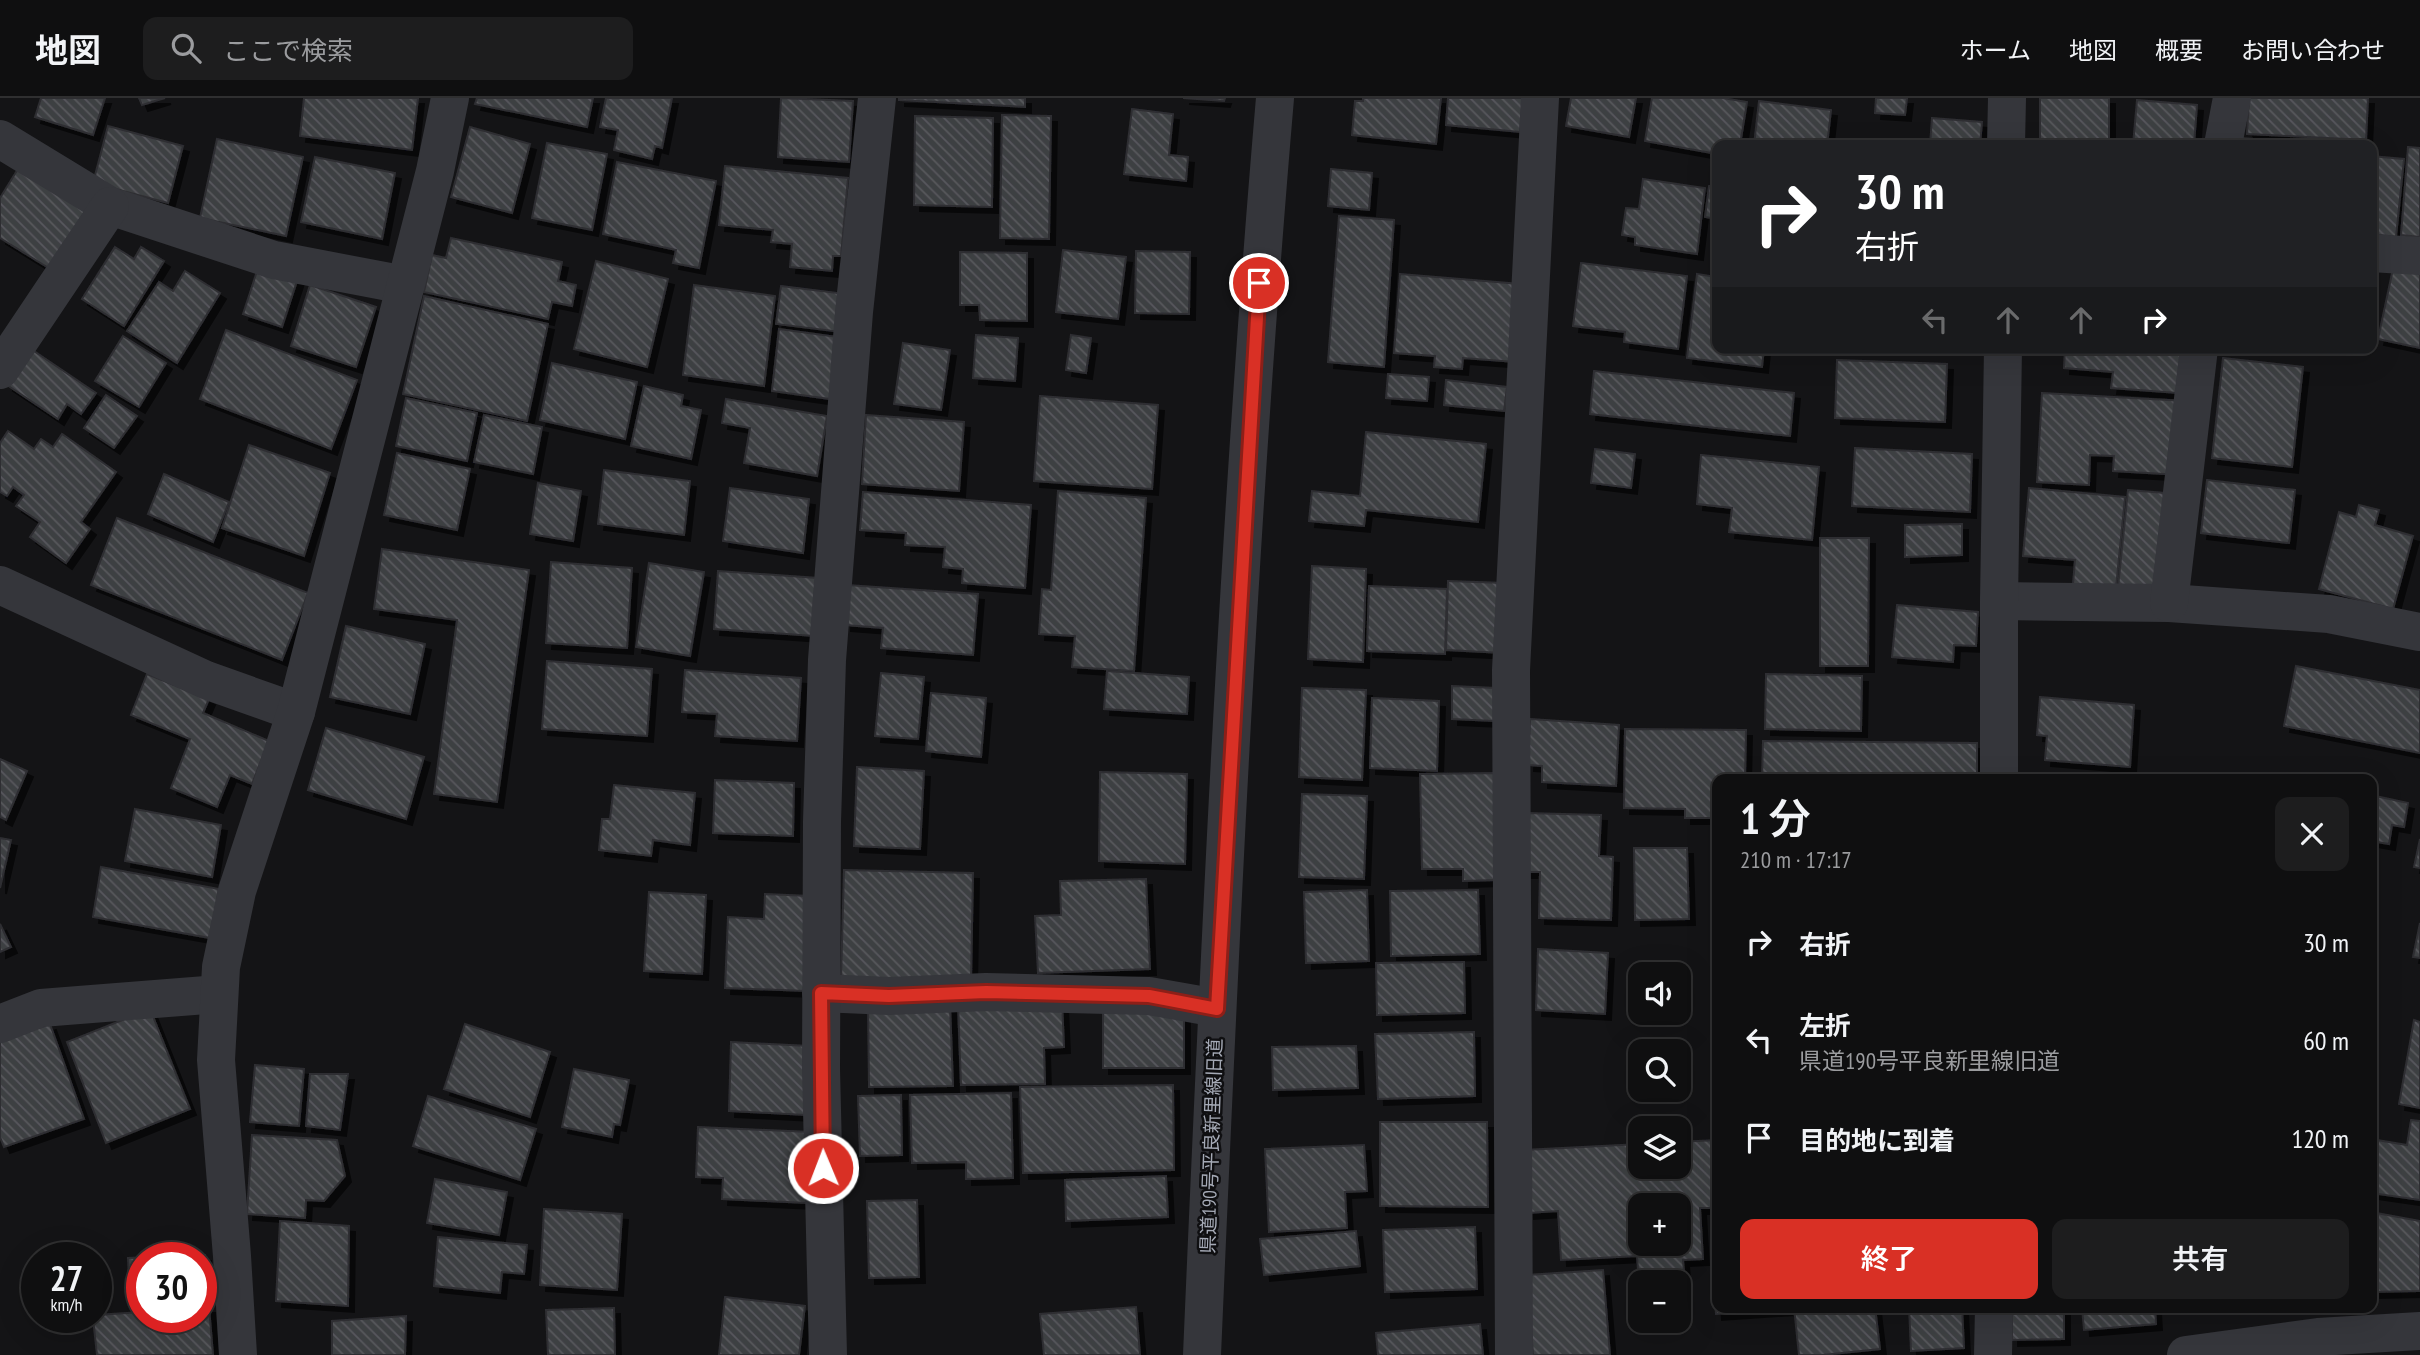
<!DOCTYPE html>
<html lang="ja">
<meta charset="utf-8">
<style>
:root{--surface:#0f0f10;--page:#1d1d1e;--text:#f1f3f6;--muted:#9b9c9f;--line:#2f2f30;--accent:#d93025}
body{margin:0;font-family:"PT Sans Narrow","Noto Sans JP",sans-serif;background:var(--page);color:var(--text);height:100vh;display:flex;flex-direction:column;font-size:26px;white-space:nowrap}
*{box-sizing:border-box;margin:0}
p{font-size:23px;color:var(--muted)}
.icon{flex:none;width:38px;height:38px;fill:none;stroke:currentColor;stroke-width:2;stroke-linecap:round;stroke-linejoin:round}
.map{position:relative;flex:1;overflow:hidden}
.sheet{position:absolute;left:1712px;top:676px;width:665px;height:539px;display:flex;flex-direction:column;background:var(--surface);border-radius:14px;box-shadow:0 7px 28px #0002,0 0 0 2px var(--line)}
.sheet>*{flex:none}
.top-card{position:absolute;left:1712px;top:42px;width:665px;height:214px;border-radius:14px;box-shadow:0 7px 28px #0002,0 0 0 2px var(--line);background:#202124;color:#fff;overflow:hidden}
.buttons{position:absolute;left:1628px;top:864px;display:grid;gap:14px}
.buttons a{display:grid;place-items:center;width:63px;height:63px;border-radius:14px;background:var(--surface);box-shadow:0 7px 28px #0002,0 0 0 2px var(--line);font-size:35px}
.speed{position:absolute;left:21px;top:1144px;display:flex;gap:14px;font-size:35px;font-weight:700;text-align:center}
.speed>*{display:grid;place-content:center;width:91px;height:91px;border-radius:50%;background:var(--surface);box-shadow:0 7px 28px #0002,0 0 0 2px var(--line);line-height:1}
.speed small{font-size:18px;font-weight:400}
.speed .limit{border:10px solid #d22;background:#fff;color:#111}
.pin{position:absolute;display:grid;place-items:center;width:60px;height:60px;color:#fff;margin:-30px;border:4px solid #fff;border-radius:50%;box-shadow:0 2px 7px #0007}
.me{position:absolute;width:77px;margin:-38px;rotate:359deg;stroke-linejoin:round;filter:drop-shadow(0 0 5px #0008)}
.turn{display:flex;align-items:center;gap:24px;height:147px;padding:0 28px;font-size:32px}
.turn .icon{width:91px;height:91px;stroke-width:2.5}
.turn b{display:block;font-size:49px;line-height:60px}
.lanes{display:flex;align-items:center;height:66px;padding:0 28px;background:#0003;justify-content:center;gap:35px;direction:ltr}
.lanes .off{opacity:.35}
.round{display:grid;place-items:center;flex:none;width:74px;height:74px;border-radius:14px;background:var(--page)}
.summary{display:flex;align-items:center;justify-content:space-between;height:119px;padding:0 28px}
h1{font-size:42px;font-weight:600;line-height:52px}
.cta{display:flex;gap:14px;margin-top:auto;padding:14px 28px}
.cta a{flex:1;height:80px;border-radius:14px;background:var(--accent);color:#fff;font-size:28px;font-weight:600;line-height:80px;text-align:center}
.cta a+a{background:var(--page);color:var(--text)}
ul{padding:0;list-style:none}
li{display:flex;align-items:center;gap:21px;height:98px;padding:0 28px}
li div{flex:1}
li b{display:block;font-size:26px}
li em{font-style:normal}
header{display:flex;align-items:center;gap:42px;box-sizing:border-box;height:98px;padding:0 35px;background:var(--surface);border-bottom:2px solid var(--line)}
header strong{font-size:33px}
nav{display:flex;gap:38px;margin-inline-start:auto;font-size:24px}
.search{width:490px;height:63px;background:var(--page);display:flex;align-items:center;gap:18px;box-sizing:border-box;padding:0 24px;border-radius:14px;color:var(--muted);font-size:26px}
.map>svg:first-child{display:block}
.building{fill:url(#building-back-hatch);stroke:#2e2e32;stroke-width:2;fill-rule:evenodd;filter:url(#shadow)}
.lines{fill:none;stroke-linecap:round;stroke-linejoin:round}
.minor{stroke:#35363b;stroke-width:38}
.tertiary{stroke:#35363b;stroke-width:38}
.route-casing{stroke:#8d1f18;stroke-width:18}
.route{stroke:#d93025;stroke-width:12}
.labels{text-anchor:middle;stroke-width:5;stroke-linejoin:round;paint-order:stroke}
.street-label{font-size:19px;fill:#a5aab6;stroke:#0f0f11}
</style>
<header>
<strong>地図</strong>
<div class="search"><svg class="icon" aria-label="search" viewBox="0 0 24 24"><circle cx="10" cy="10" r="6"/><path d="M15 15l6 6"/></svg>ここで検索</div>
<nav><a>ホーム</a><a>地図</a><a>概要</a><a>お問い合わせ</a></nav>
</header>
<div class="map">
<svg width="2420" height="1257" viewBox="0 0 2420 1257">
<defs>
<pattern id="building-back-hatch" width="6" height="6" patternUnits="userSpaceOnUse" patternTransform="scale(1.75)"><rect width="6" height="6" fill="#3e3f43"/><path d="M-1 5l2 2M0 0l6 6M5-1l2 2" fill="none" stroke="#57585c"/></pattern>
<filter id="shadow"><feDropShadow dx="6" dy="6" stdDeviation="0" flood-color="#0009"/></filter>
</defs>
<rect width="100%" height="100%" fill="#141416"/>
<g class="building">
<polygon points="41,0 105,0 93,37 35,19"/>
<polygon points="139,0 165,0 142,7"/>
<polygon points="304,0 418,0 412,52 300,38"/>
<polygon points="477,0 593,0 587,29 475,6"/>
<polygon points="606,0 672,0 662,50 655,48 652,61 614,52 618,32 600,29"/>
<polygon points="781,0 853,3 849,64 778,59"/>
<polygon points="899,0 1025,0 1025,9 899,2"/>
<polygon points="1183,0 1225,0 1224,3"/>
<polygon points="1363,0 1441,0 1436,46 1352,37 1355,3 1363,3"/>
<polygon points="1448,0 1523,0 1520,34 1446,27"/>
<polygon points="1571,0 1636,0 1629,39 1566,28"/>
<polygon points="1652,0 1723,0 1747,4 1740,47 1717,47 1717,56 1645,43"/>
<polygon points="1876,0 1907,0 1905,17 1875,15"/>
<rect x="2040" y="0" width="69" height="47"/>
<polygon points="2249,0 2368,0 2366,42 2247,36"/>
<polygon points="2137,2 2197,7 2194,47 2133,47"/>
<polygon points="1759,3 1831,12 1827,47 1754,47"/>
<polygon points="1132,11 1173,16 1169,57 1188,59 1186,83 1124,76"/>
<polygon points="1002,17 1051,18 1049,141 1000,140"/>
<polygon points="915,18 993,20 992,109 914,107"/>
<polygon points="1932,20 1982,24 1980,47 1930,47"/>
<polygon points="108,28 183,48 168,105 93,85"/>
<polygon points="470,29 530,46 512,115 451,99"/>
<polygon points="2240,40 2281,43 2280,47 2240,47"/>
<polygon points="217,41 303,59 286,138 200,120"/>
<polygon points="547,45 607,56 592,132 532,120"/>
<polygon points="2408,49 2420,50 2420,139 2401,137"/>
<polygon points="2371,58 2404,61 2396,139 2371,136"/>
<polygon points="315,59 395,75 382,141 301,124"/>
<polygon points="617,64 716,83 699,170 673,165 676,152 603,136"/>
<polygon points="21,66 95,111 55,174 0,140 0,100"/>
<polygon points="725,68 848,80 841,158 833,158 832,173 790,169 792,146 771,144 773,132 719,127"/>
<polygon points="1331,71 1372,75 1369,112 1328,108"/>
<polygon points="1643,81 1705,90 1697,156 1635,147 1635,139 1622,137 1626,110 1639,111"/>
<polygon points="1709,88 1717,89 1717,121 1705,119"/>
<polygon points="1339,118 1394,122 1384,269 1328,264"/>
<polygon points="451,140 562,164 558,183 576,187 572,208 552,204 548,221 424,194 432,157 446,160"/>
<polygon points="115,149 134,161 141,149 164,163 124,228 82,201"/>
<polygon points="1063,152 1126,159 1118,221 1056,214"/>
<polygon points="1136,153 1190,154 1189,216 1135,215"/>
<polygon points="960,154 1027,155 1027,223 980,222 979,207 960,207"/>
<polygon points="596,163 668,181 647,269 574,251"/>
<polygon points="1581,165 1687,178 1678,251 1624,244 1625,234 1573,228"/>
<polygon points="2394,166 2420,172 2420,250 2378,241"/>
<polygon points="259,167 298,180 282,229 243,216"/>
<polygon points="185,173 220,195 177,265 127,233 159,184 173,193"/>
<polygon points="1400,176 1520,186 1515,264 1463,260 1462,271 1434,269 1435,258 1394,255"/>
<polygon points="1697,176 1717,179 1717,250 1764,250 1762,269 1687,260"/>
<polygon points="310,187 376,209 356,269 291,248"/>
<polygon points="694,187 775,198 764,288 683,277"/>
<polygon points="781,188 846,196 841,234 776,226"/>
<polygon points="424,198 548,226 527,323 403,296"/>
<polygon points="779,231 838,239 830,301 772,293"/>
<polygon points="226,232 357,282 331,351 200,301"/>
<polygon points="976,237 1018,240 1015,283 973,280"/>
<polygon points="1071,237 1091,240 1086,275 1066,272"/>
<polygon points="123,238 166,265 139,309 95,283"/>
<polygon points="903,245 950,252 941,312 894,306"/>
<polygon points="2065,250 2181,250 2178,295 2111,290 2113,274 2064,270"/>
<polygon points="31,251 96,295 81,316 67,306 58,321 7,287"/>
<polygon points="2223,260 2303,269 2292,369 2212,360"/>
<polygon points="1837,262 1947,266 1945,324 1835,320"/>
<polygon points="552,265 637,284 625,341 540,322"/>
<polygon points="1594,273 1794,295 1790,338 1590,316"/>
<polygon points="1388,276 1429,279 1427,303 1386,300"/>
<polygon points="1446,282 1507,289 1504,313 1444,307"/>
<polygon points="644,288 683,297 681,308 701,312 691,361 631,348"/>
<polygon points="2042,295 2186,303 2181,377 2113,373 2114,358 2090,357 2089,387 2037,384"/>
<polygon points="106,297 137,318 114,350 84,330"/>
<polygon points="1040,298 1158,307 1152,391 1034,383"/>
<polygon points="406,300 477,315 467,363 396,348"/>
<polygon points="726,301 827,318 817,378 744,365 750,330 722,325"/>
<polygon points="484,317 542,329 533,376 474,364"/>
<polygon points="866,317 964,324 959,393 862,386"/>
<polygon points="8,333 34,351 41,341 53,349 62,336 116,374 81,424 90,431 66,465 30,439 40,424 16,408 24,397 13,389 7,398 0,394 0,345"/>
<polygon points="1366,334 1486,346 1478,424 1366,412 1364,428 1309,423 1312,393 1360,398"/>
<polygon points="249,347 330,375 304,458 222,430"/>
<polygon points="1855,350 1972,356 1970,414 1852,408"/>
<polygon points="1595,351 1635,356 1631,390 1591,385"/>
<polygon points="397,355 470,371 457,432 384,417"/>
<polygon points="1701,357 1819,369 1812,442 1729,434 1732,410 1697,406"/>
<polygon points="604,372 690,383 684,437 598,426"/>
<polygon points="164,376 229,404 213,444 148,416"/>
<polygon points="2207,382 2295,392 2289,445 2201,435"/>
<polygon points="538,385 581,393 573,443 530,436"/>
<polygon points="730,390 809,401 803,455 723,443"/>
<polygon points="2029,390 2125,399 2116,490 2073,486 2075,462 2023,458"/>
<polygon points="2128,392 2178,396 2160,495 2118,489"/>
<polygon points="1058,393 1146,400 1134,573 1072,569 1075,538 1039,536 1042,491 1051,492"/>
<polygon points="863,394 1031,407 1025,490 962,485 963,471 943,469 945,449 905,447 906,435 860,432"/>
<polygon points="2359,407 2379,412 2375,427 2413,438 2393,511 2319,491 2339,414 2356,419"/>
<polygon points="117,420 308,495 282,562 91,487"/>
<polygon points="1962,426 1962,457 1905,459 1905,427"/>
<polygon points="1820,440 1869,440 1868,568 1820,568"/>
<polygon points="382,451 529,472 497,704 434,696 457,522 374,511"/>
<polygon points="551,464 632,470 627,550 546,545"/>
<polygon points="649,465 704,474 690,558 636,549"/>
<polygon points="1312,468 1366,471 1363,564 1308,561"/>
<polygon points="718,473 818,480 814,538 714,531"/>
<polygon points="1448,483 1505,485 1503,555 1446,552"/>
<polygon points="847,487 978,496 973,557 881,550 883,530 845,527"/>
<polygon points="1369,488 1447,491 1445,556 1367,553"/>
<polygon points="1897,507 1978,514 1976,548 1954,547 1953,564 1892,559"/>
<polygon points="346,528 425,546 410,616 330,599"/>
<polygon points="547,563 652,571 647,638 542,631"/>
<polygon points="2296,568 2420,592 2420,655 2284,628"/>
<polygon points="685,572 801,580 797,643 715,638 717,616 682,614"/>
<polygon points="1107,573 1189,579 1187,616 1104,611"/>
<polygon points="881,575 924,579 918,641 875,638"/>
<polygon points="147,576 209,601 203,615 269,643 252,686 230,677 217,709 171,690 190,641 131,617"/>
<polygon points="1766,576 1862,578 1861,633 1765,631"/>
<polygon points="1452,588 1496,590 1494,623 1452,621"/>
<polygon points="1302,590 1366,592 1362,682 1299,679"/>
<polygon points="931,595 986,600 981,659 926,653"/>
<polygon points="2040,599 2134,607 2130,669 2045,662 2047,638 2037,637"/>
<polygon points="1372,600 1439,603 1437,673 1370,670"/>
<polygon points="1530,621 1619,627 1616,688 1542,684 1542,668 1528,667"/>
<polygon points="326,630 424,659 406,721 308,692"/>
<polygon points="1625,631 1746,632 1745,681 1717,681 1717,720 1685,720 1685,711 1624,710"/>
<polygon points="1763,643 1977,645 1977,681 1762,681"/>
<polygon points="0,661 27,673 6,722 0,719"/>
<polygon points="857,669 924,673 920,751 854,748"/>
<polygon points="1100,674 1187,676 1185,766 1099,763"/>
<polygon points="1495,675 1498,782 1463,783 1463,771 1422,771 1420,676"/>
<polygon points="2080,678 2147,681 2080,681"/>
<polygon points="715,682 794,685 793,738 713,735"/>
<polygon points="614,687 695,695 690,747 653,742 651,758 599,752 602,721 610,721"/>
<polygon points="1302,696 1367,698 1364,781 1299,779"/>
<polygon points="2371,697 2408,705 2404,729 2392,727 2389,746 2371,743"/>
<polygon points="135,711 221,727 212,779 125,763"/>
<polygon points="1526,715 1601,717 1599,758 1613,759 1611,822 1539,820 1540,774 1524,774"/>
<polygon points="0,740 11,742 0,790"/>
<polygon points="2420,741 2420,770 2414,769"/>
<polygon points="1634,750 1687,750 1689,821 1635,822"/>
<polygon points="101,769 219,791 210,840 93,819"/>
<polygon points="844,772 973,775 971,884 841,881"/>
<polygon points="1146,781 1150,871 1038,875 1035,818 1061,817 1060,783"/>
<polygon points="1367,792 1369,863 1306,865 1304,794"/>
<polygon points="1478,792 1480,856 1391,858 1390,793"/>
<polygon points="649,794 706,797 702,876 644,873"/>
<polygon points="765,796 810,798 806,893 725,890 728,819 764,821"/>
<polygon points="2420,825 2420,860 2413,859"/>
<polygon points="0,826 11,849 0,854"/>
<polygon points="1538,851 1608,855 1605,916 1536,912"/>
<polygon points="1464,864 1465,915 1377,917 1376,865"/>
<polygon points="1062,904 1064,949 1044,950 1045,986 961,987 958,905"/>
<polygon points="950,906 953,988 869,989 868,908"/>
<polygon points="150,911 190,1011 106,1045 67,944"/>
<rect x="1103" y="912" width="81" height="58"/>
<polygon points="2414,922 2420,924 2420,1010 2399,1006"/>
<polygon points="50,926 84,1021 4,1049 0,1039 0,943"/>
<polygon points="465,926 550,954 530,1019 444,991"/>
<polygon points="1474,934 1475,998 1378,1001 1375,936"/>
<polygon points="731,944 809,948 806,1017 729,1013"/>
<polygon points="1356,948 1358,990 1273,992 1272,949"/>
<polygon points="255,967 304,971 299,1028 250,1024"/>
<polygon points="574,971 629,982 620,1027 614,1026 612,1039 562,1029"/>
<polygon points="310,976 348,976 340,1032 306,1028"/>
<polygon points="1173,987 1174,1072 1023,1075 1020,989"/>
<polygon points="1011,995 1013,1080 966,1081 966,1064 912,1065 910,997"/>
<polygon points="901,997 902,1057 860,1058 858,998"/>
<polygon points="428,998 536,1031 520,1082 413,1048"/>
<polygon points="2411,1022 2420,1023 2420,1102 2371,1095 2371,1041 2407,1047"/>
<polygon points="1380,1024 1487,1024 1488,1109 1380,1108"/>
<polygon points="698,1029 811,1034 807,1105 722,1101 723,1080 696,1079"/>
<polygon points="252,1037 337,1042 345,1078 324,1103 306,1102 305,1120 247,1116"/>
<path d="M1717 1042V1110H1700L1703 1161 1683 1162 1686 1198 1678 1199V1185H1640V1199L1637 1158 1561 1162 1558 1113 1528 1115 1524 1052 1640 1046V1069H1678V1044ZM1640 1108H1678V1146H1640Z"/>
<polygon points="1364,1047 1367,1093 1345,1094 1347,1130 1269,1134 1265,1051"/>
<polygon points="1166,1078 1168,1119 1066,1123 1065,1082"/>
<polygon points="435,1081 507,1094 499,1137 427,1125"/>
<polygon points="917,1102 919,1179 869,1180 867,1103"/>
<polygon points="544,1111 622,1116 617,1192 540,1187"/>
<polygon points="2371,1114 2420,1123 2420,1193 2371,1194"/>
<polygon points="280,1123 349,1128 348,1208 276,1203"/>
<polygon points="1475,1129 1477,1191 1385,1194 1383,1132"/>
<polygon points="1356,1133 1360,1168 1264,1177 1260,1141"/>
<polygon points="438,1139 527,1147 524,1176 502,1174 500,1195 434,1188"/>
<polygon points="205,1157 207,1200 201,1200 201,1160 142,1160 142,1203 130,1203 128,1160"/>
<polygon points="1712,1160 1717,1160 1717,1209 1788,1209 1789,1211 1716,1216"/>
<polygon points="1603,1172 1610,1257 1533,1257 1527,1177"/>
<polygon points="725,1199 805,1208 799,1257 719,1257"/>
<polygon points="201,1209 209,1209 213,1257 97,1257 93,1220 96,1220 96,1217 142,1214 142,1220 201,1220"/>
<polygon points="1136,1209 1140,1257 1044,1257 1040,1216"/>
<polygon points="1794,1209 1875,1209 1880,1251 1823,1257 1799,1257"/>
<polygon points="1909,1209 1962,1209 1964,1250 1911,1253"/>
<polygon points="2012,1209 2064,1209 2064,1241 2012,1242"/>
<polygon points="2082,1209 2155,1209 2156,1226 2084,1232"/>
<polygon points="614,1210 615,1257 548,1257 546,1212"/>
<polygon points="406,1218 405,1257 332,1257 332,1223"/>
<polygon points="1480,1226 1483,1257 1378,1257 1376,1235"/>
</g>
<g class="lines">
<g class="minor">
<polyline points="0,41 110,108 274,162 405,187"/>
<polyline points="2006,47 2007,0"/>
<polyline points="2223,47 2232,0"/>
<polyline points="2371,155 2420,158"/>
<polyline points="0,272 110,108"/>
<polyline points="0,487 206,582 296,614"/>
<polyline points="1999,503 2169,505 2329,516 2420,534"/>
<polyline points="2169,505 2199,250"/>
<polyline points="1999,681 1999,503 2003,250"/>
<polyline points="821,895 889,898 986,894 1149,898 1217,910"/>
<polyline points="0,926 41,910 219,896"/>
<polyline points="238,1257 232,1158 216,962 221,869 237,793 296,614 435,73 450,0"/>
<polyline points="828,1257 821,971 822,724 827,562 854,214 877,0"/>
<polyline points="1514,1257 1511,572 1540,0"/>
<polyline points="1993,1257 1994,1209"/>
</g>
<g class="tertiary">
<path d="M1202 1257C1220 838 1239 418 1275 0"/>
<polyline points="2186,1257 2318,1239 2420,1233"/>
</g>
</g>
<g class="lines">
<defs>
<polyline id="route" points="823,1070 821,895 889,898 986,894 1149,898 1217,911 1259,185"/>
</defs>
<use href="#route" class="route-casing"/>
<use href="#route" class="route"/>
</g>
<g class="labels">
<g class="street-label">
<text transform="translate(1211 1048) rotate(-88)" y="7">県道190号平良新里線旧道</text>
</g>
</g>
</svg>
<div class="buttons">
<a><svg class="icon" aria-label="sound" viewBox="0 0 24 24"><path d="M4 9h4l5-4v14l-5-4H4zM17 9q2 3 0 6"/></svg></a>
<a><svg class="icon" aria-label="search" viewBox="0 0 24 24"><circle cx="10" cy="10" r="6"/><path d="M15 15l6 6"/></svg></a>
<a><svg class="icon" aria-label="layers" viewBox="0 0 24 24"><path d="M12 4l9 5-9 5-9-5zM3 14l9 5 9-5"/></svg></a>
<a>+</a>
<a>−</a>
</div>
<div class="speed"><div>27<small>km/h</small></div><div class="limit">30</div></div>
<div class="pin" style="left:1259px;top:185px;background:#d93025"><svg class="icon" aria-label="arrive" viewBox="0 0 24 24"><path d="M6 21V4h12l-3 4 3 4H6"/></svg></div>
<svg class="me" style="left:823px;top:1070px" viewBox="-20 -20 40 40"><circle r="17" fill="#d93025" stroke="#fff" stroke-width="3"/><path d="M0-11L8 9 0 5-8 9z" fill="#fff"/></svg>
<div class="top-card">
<div class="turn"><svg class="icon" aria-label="right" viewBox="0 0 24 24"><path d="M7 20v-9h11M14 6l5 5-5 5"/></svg><div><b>30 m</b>右折</div></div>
<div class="lanes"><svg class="icon off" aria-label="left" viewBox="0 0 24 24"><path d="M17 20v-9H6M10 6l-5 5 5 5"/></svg><svg class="icon off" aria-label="ahead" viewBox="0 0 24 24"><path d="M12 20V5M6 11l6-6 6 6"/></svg><svg class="icon off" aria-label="ahead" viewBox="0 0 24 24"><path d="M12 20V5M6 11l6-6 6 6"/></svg><svg class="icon" aria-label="right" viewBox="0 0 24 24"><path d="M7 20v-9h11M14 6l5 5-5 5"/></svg></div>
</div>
<section class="sheet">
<div class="summary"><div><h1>1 分</h1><p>210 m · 17:17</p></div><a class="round"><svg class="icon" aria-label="close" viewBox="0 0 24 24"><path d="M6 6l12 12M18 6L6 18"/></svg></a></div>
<ul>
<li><svg class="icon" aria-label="right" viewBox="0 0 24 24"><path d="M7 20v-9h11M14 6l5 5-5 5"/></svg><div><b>右折</b></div><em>30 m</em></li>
<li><svg class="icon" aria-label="left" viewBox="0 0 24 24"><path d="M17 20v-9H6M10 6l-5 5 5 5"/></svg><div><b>左折</b><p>県道190号平良新里線旧道</p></div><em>60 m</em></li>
<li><svg class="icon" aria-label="arrive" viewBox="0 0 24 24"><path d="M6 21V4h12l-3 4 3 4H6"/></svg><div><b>目的地に到着</b></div><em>120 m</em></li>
</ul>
<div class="cta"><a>終了</a><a>共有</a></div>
</section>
</div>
